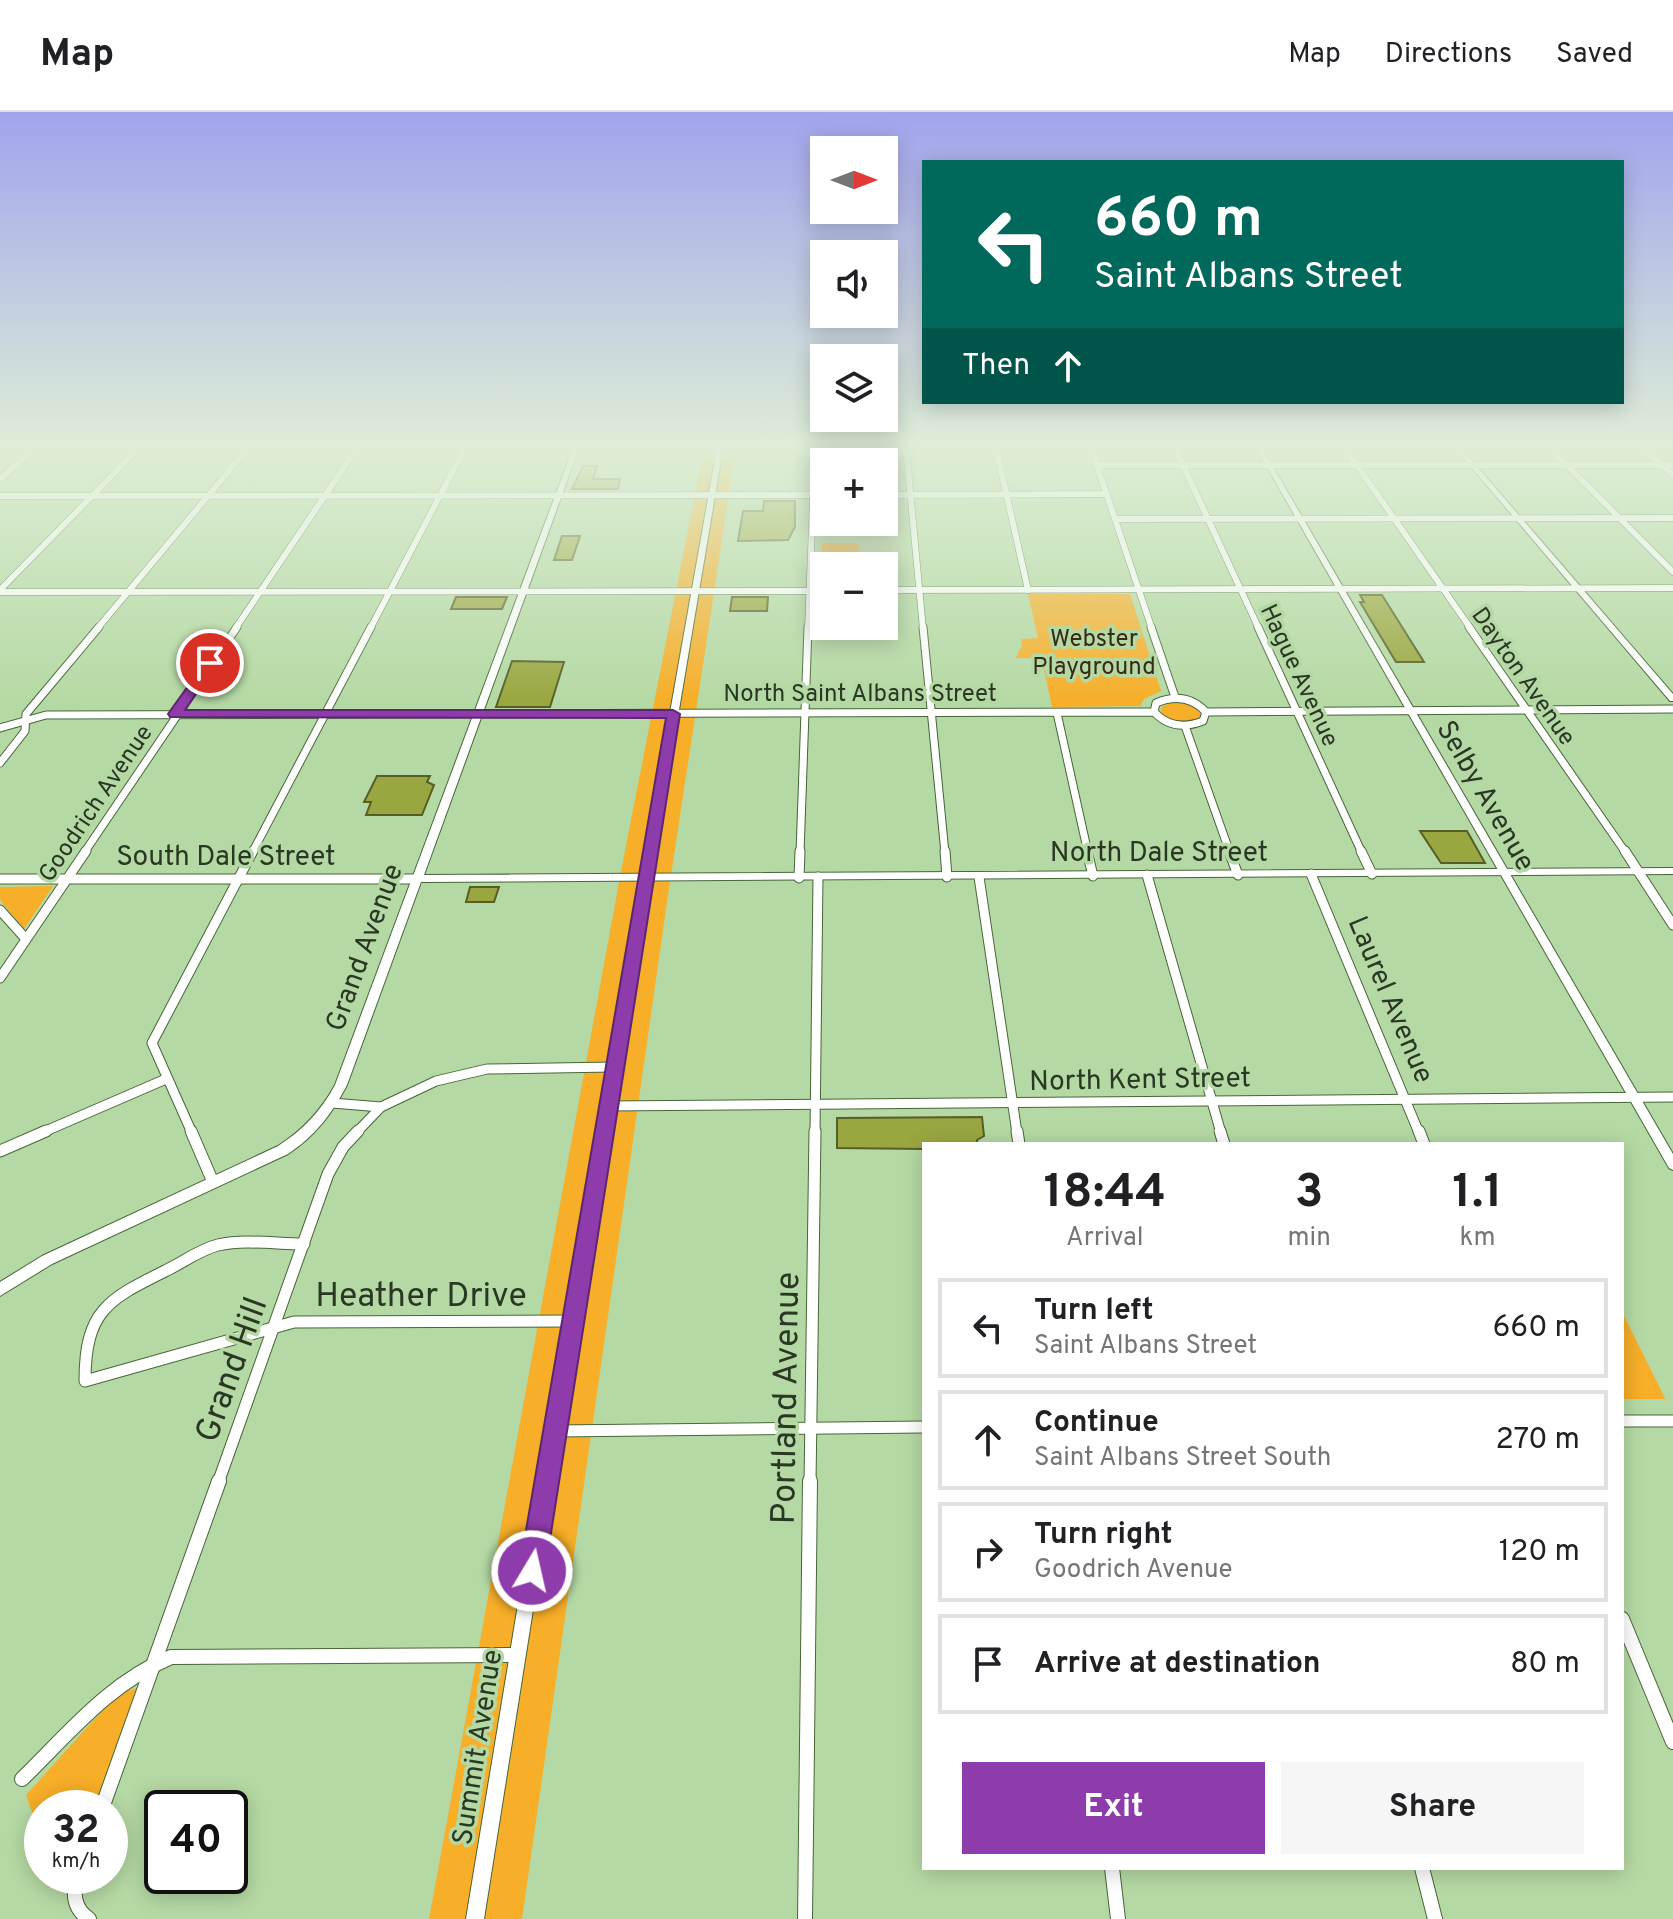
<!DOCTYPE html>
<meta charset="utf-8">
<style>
:root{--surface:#fff;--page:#f6f6f6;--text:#202124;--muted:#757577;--line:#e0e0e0;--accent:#8e3cab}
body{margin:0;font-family:Overpass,sans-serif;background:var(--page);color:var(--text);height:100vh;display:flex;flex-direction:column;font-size:30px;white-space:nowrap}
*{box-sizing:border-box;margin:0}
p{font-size:26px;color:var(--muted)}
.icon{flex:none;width:44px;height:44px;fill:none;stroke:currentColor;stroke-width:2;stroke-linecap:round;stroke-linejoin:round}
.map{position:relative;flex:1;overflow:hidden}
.side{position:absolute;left:922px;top:1030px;width:702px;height:728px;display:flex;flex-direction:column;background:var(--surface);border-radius:0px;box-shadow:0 4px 20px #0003}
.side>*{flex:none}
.guide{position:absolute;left:922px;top:48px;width:702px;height:244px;border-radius:0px;box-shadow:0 4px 20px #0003;background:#00695c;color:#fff;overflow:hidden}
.needle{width:52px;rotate:90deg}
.tools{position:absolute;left:810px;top:24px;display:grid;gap:16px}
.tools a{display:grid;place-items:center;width:88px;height:88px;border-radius:0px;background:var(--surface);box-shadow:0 4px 20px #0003;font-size:40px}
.speed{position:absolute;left:24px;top:1678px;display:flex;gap:16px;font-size:40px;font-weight:700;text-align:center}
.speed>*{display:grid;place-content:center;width:104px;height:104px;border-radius:50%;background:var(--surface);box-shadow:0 4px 20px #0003;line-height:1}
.speed small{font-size:20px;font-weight:400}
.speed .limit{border:4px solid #111;border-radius:12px;background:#fff;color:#111}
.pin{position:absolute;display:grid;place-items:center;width:68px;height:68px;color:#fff;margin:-34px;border:4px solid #fff;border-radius:50%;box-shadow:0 2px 8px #0007}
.me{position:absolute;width:88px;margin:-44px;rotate:9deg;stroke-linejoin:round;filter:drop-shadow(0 0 6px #0008)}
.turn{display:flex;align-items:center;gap:28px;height:168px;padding:0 40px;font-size:36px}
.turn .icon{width:104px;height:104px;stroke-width:2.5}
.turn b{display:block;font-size:56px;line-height:68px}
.then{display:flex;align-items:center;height:76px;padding:0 40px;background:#0003;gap:16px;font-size:30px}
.eta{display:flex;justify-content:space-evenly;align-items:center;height:136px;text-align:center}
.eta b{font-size:48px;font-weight:700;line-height:56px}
.action{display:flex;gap:16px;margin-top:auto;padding:16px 40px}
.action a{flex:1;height:92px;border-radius:0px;background:var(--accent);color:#fff;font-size:32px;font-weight:700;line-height:92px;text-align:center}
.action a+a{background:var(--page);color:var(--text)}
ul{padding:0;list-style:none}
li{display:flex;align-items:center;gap:24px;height:100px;margin:0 16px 12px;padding:0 24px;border:4px solid var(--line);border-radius:0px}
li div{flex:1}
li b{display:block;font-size:30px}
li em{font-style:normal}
header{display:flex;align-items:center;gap:48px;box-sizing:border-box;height:112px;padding:0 40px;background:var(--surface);border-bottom:2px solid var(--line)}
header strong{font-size:38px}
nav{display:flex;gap:44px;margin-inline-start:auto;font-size:28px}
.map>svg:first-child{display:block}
.green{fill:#f7ae28}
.building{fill:#9aa740;stroke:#565e25;stroke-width:2}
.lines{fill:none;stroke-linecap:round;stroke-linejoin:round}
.minor-far4-casing{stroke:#466637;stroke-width:7}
.minor-far3-casing{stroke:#466637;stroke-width:9}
.minor-far2-casing{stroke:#466637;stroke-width:11}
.minor-far1-casing{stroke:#466637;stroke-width:13}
.minor-casing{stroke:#466637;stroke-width:16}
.tertiary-casing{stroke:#466637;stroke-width:2}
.secondary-casing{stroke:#466637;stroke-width:2}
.minor-far4{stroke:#fff;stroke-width:6}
.minor-far3{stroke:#fff;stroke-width:7}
.minor-far2{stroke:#fff;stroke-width:9}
.minor-far1{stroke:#fff;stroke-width:11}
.minor{stroke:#fff;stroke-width:14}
.tertiary{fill:#fff;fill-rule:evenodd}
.secondary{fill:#fff;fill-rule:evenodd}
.route{fill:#8e3cab;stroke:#5c276f;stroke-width:2}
.labels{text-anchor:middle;stroke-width:7;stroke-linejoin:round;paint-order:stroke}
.far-park-label{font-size:24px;fill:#382a16;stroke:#b5d9a4}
.far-street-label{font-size:24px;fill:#293723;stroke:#b5d9a4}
.street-label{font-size:28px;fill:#293723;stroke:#b5d9a4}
.near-street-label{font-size:34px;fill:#293723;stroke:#b5d9a4}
</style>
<header>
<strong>Map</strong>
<nav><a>Map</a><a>Directions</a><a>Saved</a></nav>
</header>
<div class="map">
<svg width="1673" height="1807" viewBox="0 0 1673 1807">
<rect width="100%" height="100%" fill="#b5d9a4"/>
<g class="green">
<polygon points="704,336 736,336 669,776 522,1807 429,1807 622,754"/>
<polygon points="822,431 859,431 860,454 824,454 822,473"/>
<polygon points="1028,482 1130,482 1161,579 1144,587 1140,594 1052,595 1041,543 1037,543 1037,546 1016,546 1022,533 1021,527 1038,526"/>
<path d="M1177 589 1190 591 1200 598V606C1187 614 1170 611 1161 600L1162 594Z"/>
<polygon points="53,774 24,817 0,788 0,775"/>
<polygon points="1622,1200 1665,1286 1665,1287 1622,1287"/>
<polygon points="140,1575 96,1696 42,1696 42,1728 26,1683 117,1582"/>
</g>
<g class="building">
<polygon points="583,354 597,354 593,367 620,367 618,377 572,377"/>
<polygon points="764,389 795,389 795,415 788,428 738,429 743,399 763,399"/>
<polygon points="562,424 580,424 572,448 554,448"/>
<polygon points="1360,483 1382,483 1424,550 1396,550 1360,490 1364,490"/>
<polygon points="456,485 507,485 502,497 451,497"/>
<polygon points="732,485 768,485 767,499 730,499"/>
<polygon points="512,549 564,550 550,595 496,595"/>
<polygon points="377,664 430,664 427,670 434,673 422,703 366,703 371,690 364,690"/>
<polygon points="1420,719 1467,719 1485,751 1441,751"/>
<polygon points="470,775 499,775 494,790 466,790"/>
<polygon points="982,1005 984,1024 977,1028 977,1032 924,1032 924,1037 837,1036 837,1006"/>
</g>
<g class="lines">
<defs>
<g id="minor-far4">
<polyline points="906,336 923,517"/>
<polyline points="996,336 1028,478"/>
<polyline points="1091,336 1152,517"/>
<polyline points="1175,336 1259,517"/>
<polyline points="1345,336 1471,517"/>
<polyline points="1550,336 1673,460"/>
<polyline points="1643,336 1673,363"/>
<polyline points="1097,353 1673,353"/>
<polyline points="0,367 35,336"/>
<polyline points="884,383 1107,382"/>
<polyline points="0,384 824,383"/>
<polyline points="1116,407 1673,406"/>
<polyline points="0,478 139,336"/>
<polyline points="884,478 1673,476"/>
<polyline points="0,480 824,479"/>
<polyline points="97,517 248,336"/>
<polyline points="235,517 357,336"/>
<polyline points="370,517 465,336"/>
<polyline points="808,517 815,336"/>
</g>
<g id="minor-far3">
<polyline points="923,515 945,741"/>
<polyline points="1151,515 1175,585"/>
<polyline points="1258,515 1362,741"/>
<polyline points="1469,515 1626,741"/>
<path d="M1154 600 1156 591C1175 583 1192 585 1206 600L1673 597"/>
<polyline points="1057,601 1088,741"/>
<polyline points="1185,614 1230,741"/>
<path d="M0 616 46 603 1154 600C1168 615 1185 616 1203 609L1206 600"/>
<polyline points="0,651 25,619 26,602 99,515"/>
<polyline points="84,741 237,515"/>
<polyline points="252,741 371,515"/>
<polyline points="800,741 808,515"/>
</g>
<g id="minor-far2">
<polyline points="945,739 947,765"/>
<polyline points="1087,739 1093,764"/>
<polyline points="1229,739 1238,763"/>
<polyline points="1361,739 1372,762"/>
<polyline points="1625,739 1673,813"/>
<polyline points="1311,762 1419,1021"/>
<polyline points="1147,763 1221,1021"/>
<polyline points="979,765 1017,1021"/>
<polyline points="799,766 800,739"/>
<polyline points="0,767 415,767"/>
<polyline points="0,798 26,827"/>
<polyline points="0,866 86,739"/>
<polyline points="332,991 381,995 436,969 487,957 613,955"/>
<polyline points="607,994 1673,985"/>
<polyline points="41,1021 166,967"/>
<polyline points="192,1021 152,931 253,739"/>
<polyline points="356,1021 381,995"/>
<polyline points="815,1021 818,765"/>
</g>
<g id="minor-far1">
<polyline points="191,1019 213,1070"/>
<polyline points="1017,1019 1019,1032"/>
<polyline points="1220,1019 1224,1032"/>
<polyline points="1419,1019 1424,1032"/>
<polyline points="0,1039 46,1019"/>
<path d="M304 1132C276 1132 246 1127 218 1133 201 1137 185 1149 169 1157 109 1187 85 1197 85 1269L294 1210 572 1209"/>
<polyline points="1622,1309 1673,1309"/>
<polyline points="555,1319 924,1315"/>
<polyline points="218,1371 328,1062 343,1035 358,1019"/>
<polyline points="810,1371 815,1019"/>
</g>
<g id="minor">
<polyline points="1622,1507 1673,1630"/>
<path d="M22 1667C69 1621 109 1571 171 1545L518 1543"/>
<polyline points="102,1696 219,1369"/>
<polyline points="1112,1756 1118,1807"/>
<polyline points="1422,1756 1435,1807"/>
<path d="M77 1764C73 1782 73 1796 89 1807"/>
<polyline points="805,1807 810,1369"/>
</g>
<g id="tertiary">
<polygon points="717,336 723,336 619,955 484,1807 466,1807 607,955"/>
<polygon points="1256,336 1262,336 1673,1042 1673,1058 1669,1056"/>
<polygon points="1455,336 1461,336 1673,582 1673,589 1670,589"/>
</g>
<path id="secondary" d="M573 336H579L424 763 1673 756V762L421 770 347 973C332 1002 315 1024 288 1042L52 1152 0 1184V1170L42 1144 278 1034C303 1018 321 999 335 973L411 769 410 767 413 764Z"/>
</defs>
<use href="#minor-far4" class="minor-far4-casing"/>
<use href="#minor-far3" class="minor-far3-casing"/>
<use href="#minor-far2" class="minor-far2-casing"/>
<use href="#minor-far1" class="minor-far1-casing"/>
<use href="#minor" class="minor-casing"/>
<use href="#tertiary" class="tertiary-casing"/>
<use href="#secondary" class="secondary-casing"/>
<use href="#minor-far4" class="minor-far4"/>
<use href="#minor-far3" class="minor-far3"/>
<use href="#minor-far2" class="minor-far2"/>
<use href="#minor-far1" class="minor-far1"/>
<use href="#minor" class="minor"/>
<use href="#tertiary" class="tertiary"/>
<use href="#secondary" class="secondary"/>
</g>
<linearGradient id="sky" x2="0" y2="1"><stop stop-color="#a1a4ed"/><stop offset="0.57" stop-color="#deeed6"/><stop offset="1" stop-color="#deeed6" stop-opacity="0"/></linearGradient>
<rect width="1673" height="589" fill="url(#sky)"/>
<polygon class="route" points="210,547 217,551 185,598 673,598 680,602 545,1459 541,1468 532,1472 522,1468 519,1459 666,606 170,605 168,602 206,549"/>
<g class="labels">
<g class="far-park-label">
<text x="1094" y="534">Webster<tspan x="1094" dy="28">Playground</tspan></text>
</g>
<g class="far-street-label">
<text transform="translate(1300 563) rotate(65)" y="8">Hague Avenue</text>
<text transform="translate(1524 564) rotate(55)" y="8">Dayton Avenue</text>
<text x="860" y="589">North Saint Albans Street</text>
<text transform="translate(95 691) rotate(-56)" y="8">Goodrich Avenue</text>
</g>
<g class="street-label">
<text transform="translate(1487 683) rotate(60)" y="10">Selby Avenue</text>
<text x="1159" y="749">North Dale Street</text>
<text x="226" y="753">South Dale Street</text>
<text transform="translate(363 835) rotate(-70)" y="10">Grand Avenue</text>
<text transform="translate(1392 887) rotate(67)" y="10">Laurel Avenue</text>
<text transform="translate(1140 966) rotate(-1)" y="10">North Kent Street</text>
<text transform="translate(476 1635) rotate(-81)" y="10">Summit Avenue</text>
</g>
<g class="near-street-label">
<text x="421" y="1194">Heather Drive</text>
<text transform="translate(230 1257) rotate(-70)" y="12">Grand Hill</text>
<text transform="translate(784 1286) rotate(-89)" y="12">Portland Avenue</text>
</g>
</g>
</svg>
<div class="tools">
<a><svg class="needle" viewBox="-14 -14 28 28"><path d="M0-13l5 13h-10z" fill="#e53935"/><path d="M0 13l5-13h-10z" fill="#757577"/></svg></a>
<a><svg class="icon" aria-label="sound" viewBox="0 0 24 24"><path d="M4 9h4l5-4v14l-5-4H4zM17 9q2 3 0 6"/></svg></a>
<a><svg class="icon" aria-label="layers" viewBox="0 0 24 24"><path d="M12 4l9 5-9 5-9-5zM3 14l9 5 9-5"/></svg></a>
<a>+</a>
<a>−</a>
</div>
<div class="speed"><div>32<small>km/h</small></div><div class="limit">40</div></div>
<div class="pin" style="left:210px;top:551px;background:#d93025"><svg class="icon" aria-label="arrive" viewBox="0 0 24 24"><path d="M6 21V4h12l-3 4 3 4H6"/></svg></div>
<svg class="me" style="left:532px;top:1459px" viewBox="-20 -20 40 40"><circle r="17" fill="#8e3cab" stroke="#fff" stroke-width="3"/><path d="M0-11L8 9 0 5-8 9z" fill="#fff"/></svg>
<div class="guide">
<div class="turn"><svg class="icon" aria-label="left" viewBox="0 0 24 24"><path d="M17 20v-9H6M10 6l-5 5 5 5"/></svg><div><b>660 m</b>Saint Albans Street</div></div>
<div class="then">Then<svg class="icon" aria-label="ahead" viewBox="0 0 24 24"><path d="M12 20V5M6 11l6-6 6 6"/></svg></div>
</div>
<section class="side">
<div class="eta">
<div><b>18:44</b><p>Arrival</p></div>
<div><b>3</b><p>min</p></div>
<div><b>1.1</b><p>km</p></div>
</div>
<ul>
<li><svg class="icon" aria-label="left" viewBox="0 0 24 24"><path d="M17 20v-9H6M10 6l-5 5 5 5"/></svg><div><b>Turn left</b><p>Saint Albans Street</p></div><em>660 m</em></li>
<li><svg class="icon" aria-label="ahead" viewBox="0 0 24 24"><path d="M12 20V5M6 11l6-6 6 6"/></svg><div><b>Continue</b><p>Saint Albans Street South</p></div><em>270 m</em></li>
<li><svg class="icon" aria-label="right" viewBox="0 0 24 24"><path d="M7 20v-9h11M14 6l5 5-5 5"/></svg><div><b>Turn right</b><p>Goodrich Avenue</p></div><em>120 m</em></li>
<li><svg class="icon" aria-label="arrive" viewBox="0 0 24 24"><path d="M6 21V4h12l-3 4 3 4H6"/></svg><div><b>Arrive at destination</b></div><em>80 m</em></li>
</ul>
<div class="action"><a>Exit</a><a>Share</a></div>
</section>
</div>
